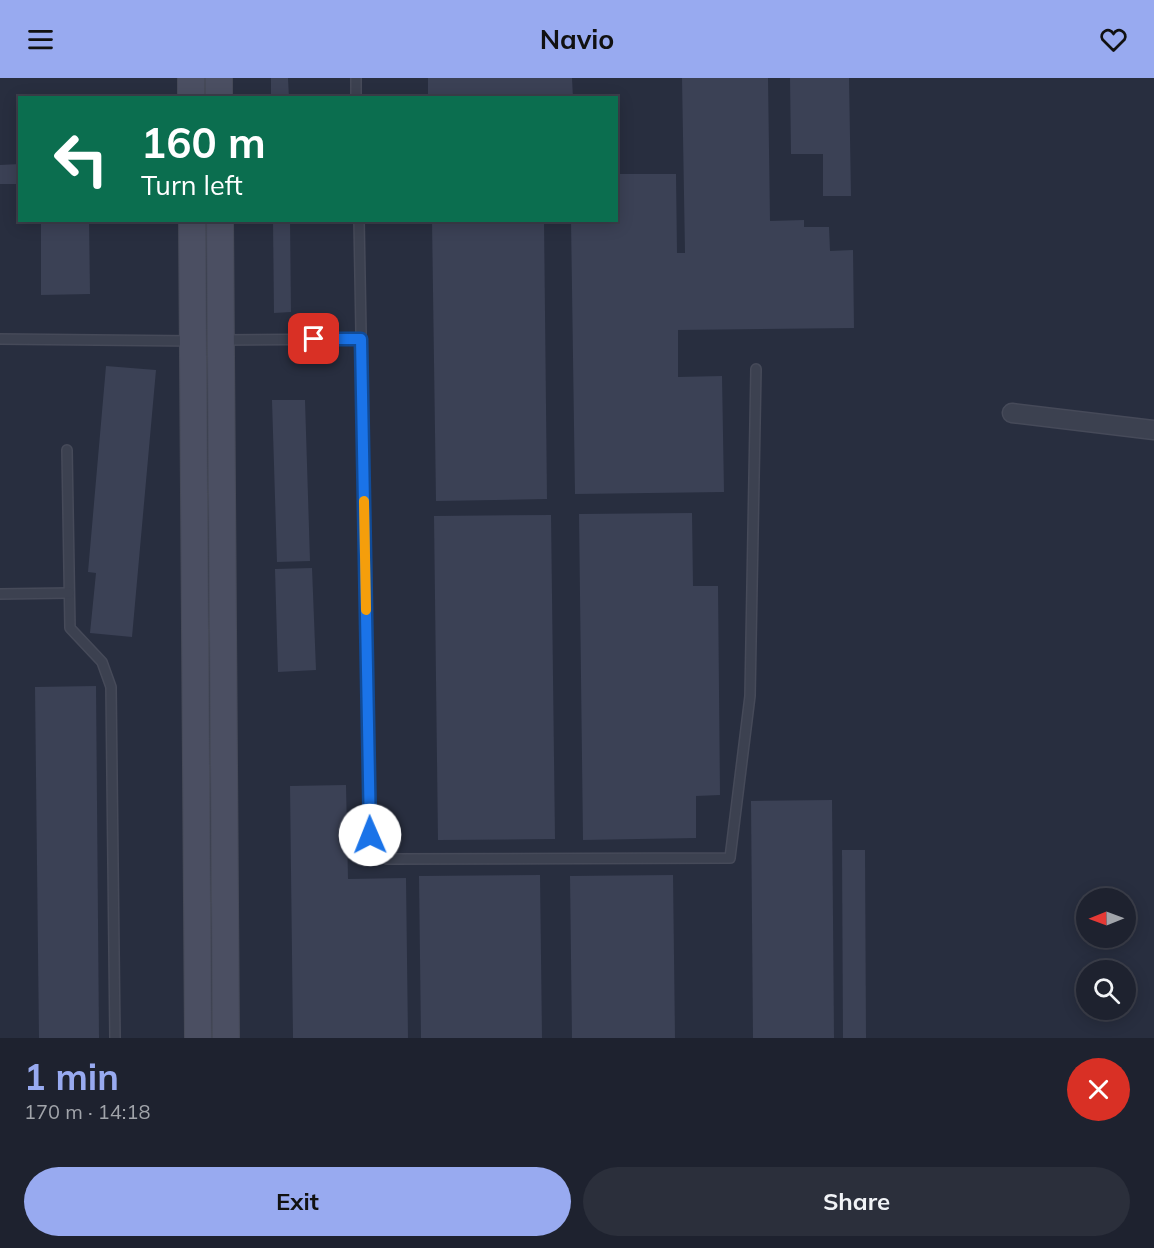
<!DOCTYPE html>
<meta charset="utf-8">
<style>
:root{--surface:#1e222f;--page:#2b2f3b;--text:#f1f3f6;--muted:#a1a4aa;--line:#3c3f4b;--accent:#98aaf0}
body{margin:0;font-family:Mulish,sans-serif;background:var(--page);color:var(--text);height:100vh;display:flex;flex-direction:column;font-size:22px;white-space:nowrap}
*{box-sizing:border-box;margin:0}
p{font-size:20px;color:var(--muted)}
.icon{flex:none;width:33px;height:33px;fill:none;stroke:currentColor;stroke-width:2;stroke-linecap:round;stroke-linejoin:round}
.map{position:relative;height:960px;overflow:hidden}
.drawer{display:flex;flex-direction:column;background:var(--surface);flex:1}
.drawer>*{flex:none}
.hud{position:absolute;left:18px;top:18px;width:600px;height:126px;border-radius:0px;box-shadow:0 3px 15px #0003,0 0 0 2px var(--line);background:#0b6e4f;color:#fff;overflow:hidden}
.needle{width:39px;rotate:269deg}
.controls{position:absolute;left:1076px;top:810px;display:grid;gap:12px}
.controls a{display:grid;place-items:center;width:60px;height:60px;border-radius:50%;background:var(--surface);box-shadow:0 3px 15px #0003,0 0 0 2px var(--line);font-size:30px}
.pin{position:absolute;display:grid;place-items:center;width:51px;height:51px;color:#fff;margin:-26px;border-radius:12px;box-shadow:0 3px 9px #0006}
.me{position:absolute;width:66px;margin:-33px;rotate:359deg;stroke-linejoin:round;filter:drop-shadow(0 0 4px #0008)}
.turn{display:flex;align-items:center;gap:21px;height:126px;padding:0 24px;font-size:27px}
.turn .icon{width:78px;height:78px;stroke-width:2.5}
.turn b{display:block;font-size:42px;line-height:51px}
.round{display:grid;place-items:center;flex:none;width:63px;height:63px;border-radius:32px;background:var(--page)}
.headline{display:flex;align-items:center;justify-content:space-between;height:102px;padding:0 24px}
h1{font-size:36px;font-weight:700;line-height:45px;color:var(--accent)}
.button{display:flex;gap:12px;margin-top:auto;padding:12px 24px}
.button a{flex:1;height:69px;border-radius:36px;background:var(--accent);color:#111;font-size:24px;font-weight:700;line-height:69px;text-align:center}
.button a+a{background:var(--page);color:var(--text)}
header{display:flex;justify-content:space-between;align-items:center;height:78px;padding:0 24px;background:var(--accent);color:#111;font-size:27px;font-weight:700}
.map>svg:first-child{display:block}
.building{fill:#3b4155}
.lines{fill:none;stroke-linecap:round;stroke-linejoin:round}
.lane-casing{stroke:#464a59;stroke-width:12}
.street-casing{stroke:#464a59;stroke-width:21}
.secondary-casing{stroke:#464a59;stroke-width:28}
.lane{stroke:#3c4150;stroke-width:9}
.street{stroke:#3c4150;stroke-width:18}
.secondary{stroke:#4b4f62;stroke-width:26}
.route-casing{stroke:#114b97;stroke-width:15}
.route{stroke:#1a73e8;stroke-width:10}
.slow{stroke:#f59e0b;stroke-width:10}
</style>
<header><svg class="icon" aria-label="menu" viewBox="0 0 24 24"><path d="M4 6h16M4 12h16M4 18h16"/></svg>Navio<svg class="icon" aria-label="heart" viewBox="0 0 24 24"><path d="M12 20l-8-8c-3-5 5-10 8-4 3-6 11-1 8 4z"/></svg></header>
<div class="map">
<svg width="1154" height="960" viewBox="0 0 1154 960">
<rect width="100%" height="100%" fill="#282e3f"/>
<g class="building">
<polygon points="271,0 288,0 289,20 271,20"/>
<polygon points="428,0 572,0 573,20 428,20"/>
<polygon points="682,0 768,0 770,143 804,142 804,149 829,149 830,173 853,172 854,250 678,252 678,299 722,298 724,414 575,416 571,142 616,142 616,96 676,96 677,175 685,175"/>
<polygon points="790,0 849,0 851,118 823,118 823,76 791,76"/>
<polygon points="20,86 20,106 0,106 0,87"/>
<polygon points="41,142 89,142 90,216 41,217"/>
<polygon points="273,142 290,142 291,234 274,235"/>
<polygon points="432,142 544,142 547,421 436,423"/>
<polygon points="106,288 156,292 132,559 90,555 96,495 88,494"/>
<polygon points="272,322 305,322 310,483 277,484"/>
<polygon points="692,435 693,508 718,508 720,717 696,718 696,760 583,762 579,436"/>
<polygon points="551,437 555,761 438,762 434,438"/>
<polygon points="312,490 316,592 278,594 275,491"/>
<polygon points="96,608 99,960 39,960 35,609"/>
<polygon points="346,707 348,801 406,800 408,960 293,960 290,708"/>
<polygon points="832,722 834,960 753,960 751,723"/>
<polygon points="842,772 865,772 866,960 843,960"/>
<polygon points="540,797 542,960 421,960 419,798"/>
<polygon points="673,797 675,960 572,960 570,798"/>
</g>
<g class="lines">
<defs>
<g id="lane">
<polyline points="356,0 356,20"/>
<polyline points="359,142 370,757 377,772 387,781 730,780 750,618 756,291"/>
<polyline points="0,261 193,263"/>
<polyline points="222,262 361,261"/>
<polyline points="67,372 70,550 102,584 111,609 115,960"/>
<polyline points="0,516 69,515"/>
</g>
<polyline id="street" points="1012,335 1154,352"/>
<g id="secondary">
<polyline points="191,0 191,20"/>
<polyline points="219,0 219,20"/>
<polyline points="192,142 198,960"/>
<polyline points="220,142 226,960"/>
</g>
</defs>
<use href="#lane" class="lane-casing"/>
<use href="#street" class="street-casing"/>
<use href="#secondary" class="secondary-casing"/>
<use href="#lane" class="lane"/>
<use href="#street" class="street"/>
<use href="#secondary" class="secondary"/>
</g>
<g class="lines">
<defs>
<polyline id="route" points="314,261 361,261 370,757"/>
</defs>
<use href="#route" class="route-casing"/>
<use href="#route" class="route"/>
<polyline class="slow" points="364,423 366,532"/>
</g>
</svg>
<div class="controls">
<a><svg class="needle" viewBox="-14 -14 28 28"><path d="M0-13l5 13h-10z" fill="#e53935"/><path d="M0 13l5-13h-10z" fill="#a1a4aa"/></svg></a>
<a><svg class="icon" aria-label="search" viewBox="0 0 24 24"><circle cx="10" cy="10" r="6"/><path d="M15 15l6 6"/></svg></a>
</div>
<div class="pin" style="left:314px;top:261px;background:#d93025"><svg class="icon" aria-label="arrive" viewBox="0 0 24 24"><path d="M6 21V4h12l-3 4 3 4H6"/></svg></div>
<svg class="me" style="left:370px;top:757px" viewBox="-20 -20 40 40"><circle r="19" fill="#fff"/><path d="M0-13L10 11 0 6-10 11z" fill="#1a73e8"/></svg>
<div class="hud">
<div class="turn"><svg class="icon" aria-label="left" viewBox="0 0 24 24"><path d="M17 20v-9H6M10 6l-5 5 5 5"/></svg><div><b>160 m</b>Turn left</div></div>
</div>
</div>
<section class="drawer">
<div class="headline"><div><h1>1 min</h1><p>170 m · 14:18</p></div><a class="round" style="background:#d93025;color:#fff"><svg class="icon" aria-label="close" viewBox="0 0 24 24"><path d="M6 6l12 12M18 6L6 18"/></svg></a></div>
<div class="button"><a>Exit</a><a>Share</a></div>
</section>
